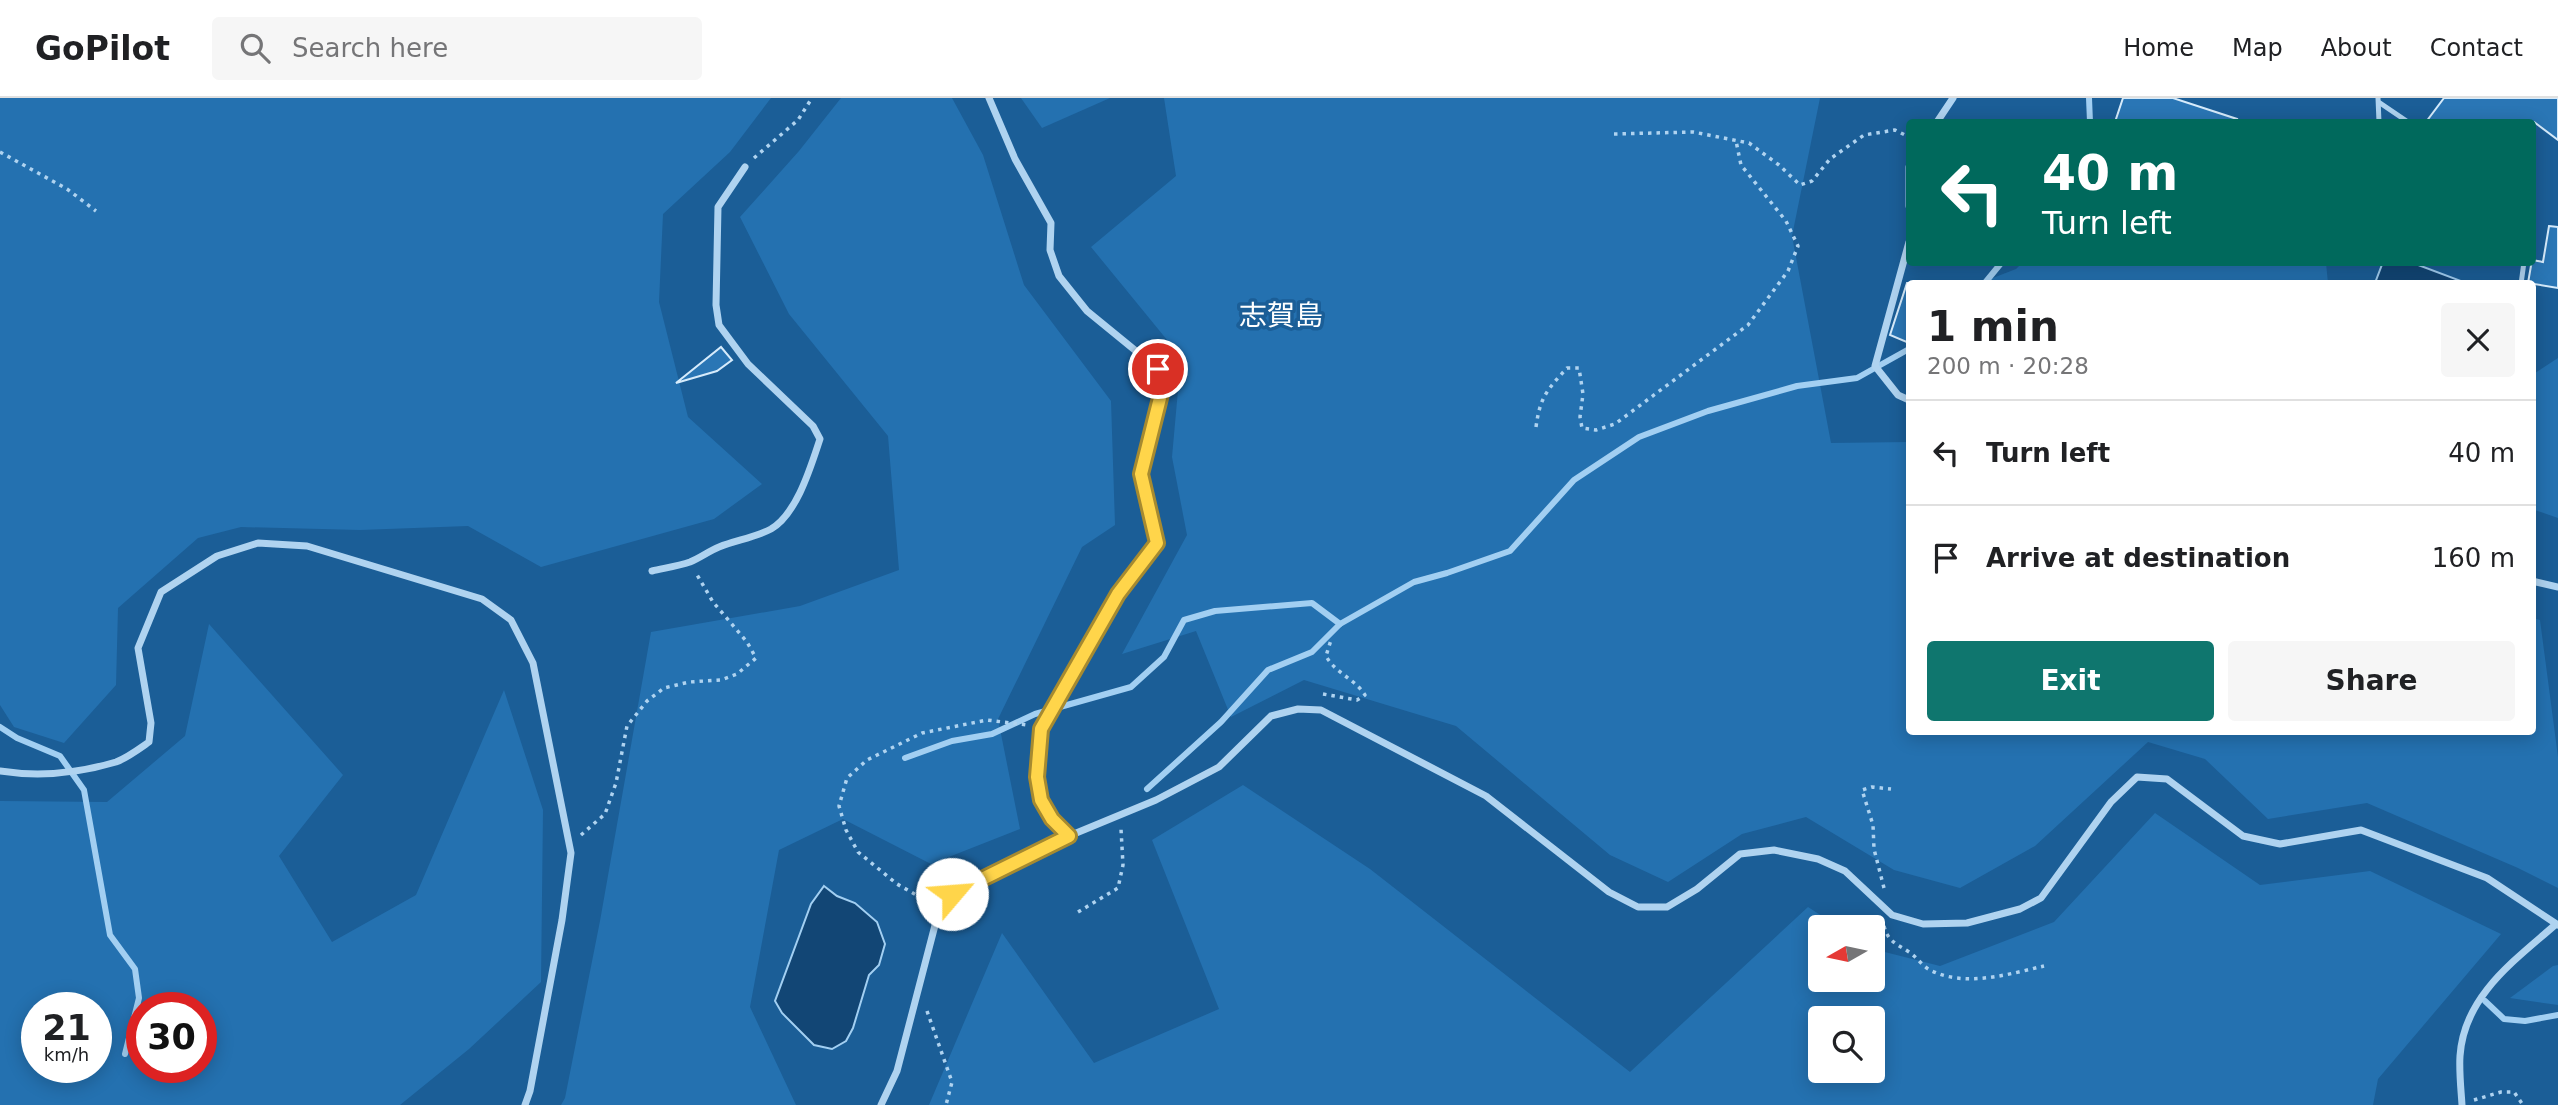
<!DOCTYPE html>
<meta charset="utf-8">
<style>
:root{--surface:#fff;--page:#f6f6f6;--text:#202124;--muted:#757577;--line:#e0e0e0;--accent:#0f766e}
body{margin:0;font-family:"DejaVu Sans","Noto Sans JP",sans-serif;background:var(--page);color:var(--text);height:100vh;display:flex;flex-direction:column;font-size:26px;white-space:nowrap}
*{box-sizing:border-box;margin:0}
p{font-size:23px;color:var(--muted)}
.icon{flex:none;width:38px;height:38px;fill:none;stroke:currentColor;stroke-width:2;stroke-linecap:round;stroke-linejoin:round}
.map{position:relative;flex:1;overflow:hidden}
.drawer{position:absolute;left:1906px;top:182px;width:630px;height:455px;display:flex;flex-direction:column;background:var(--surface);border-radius:7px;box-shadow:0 4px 18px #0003}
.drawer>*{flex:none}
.guide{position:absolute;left:1906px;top:21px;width:630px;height:147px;border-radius:7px;box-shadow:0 4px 18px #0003;background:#00695c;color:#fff;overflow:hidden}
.needle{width:46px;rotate:261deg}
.fabs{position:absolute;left:1808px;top:817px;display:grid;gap:14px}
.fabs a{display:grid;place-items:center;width:77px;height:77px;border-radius:7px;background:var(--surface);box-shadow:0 4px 18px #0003;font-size:35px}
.speed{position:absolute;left:21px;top:894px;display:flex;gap:14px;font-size:35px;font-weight:700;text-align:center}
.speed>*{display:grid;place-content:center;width:91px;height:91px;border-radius:50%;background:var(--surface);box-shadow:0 4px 18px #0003;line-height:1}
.speed small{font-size:18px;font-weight:400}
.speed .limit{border:10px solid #d22;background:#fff;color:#111}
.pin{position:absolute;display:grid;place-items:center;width:60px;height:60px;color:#fff;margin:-30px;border:4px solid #fff;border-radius:50%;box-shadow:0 2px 7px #0007}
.me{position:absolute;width:77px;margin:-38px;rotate:63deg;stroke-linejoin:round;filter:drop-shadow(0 0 5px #0008)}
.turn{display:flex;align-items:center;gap:24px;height:147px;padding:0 21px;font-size:32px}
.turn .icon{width:91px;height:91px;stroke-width:2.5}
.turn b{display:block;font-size:49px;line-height:60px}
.round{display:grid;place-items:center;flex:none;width:74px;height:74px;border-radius:7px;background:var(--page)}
.overview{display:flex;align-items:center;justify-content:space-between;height:119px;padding:0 21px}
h1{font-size:42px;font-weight:700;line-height:52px}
.cta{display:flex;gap:14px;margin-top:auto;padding:14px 21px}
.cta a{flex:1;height:80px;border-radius:7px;background:var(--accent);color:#fff;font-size:28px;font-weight:700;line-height:80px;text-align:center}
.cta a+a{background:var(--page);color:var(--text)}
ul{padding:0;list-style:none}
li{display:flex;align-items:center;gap:21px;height:105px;padding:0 21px;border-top:2px solid var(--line)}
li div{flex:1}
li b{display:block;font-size:26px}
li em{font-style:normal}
header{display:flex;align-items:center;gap:42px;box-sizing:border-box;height:98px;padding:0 35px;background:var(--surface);border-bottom:2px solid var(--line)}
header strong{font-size:33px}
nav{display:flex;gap:38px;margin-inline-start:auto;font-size:24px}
.search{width:490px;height:63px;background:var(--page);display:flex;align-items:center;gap:18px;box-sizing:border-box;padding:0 24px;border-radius:7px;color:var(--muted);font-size:26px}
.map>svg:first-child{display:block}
.green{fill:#2471b0;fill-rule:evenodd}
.water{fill:#124675;stroke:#a2cff2;stroke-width:2}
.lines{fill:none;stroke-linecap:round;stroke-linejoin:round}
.stream{stroke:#a2cff2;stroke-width:6}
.building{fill:#2a76b5;stroke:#d6ebfb;stroke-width:2}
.path{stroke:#afd3f0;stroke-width:3.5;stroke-dasharray:3.5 5;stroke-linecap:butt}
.service{stroke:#afd3f0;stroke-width:5}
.minor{stroke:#afd3f0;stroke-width:7}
.route-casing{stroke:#a68a30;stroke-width:18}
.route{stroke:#ffd54a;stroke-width:12}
.labels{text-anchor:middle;stroke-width:7;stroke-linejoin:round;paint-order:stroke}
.quarter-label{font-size:28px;fill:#fff;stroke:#1b5e97}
</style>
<header>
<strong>GoPilot</strong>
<div class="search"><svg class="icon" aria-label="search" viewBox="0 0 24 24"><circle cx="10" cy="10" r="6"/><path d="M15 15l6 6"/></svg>Search here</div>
<nav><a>Home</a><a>Map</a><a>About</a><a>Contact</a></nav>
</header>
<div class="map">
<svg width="2558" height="1007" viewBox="0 0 2558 1007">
<rect width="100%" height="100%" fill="#1b5e97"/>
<g class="green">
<polygon points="0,0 771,0 730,54 663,116 659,204 688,319 762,386 714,421 541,469 468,428 360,432 241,429 198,440 118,510 116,587 64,645 14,629 0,607"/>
<polygon points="841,0 952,0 983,57 1024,187 1111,303 1115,427 1082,449 998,621 1020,731 931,766 843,721 779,752 750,909 796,1007 561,1007 565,1000 600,823 651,534 800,508 899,472 888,338 789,216 740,119 799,53"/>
<polygon points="1021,0 1110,0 1042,30"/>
<polygon points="1164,0 1820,0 1792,138 1831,345 1909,344 1909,634 2532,634 2532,520 2540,522 2558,659 2558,790 2518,770 2367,705 2268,721 2205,661 2148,644 2035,748 1960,790 1894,772 1806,719 1742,736 1668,784 1610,757 1456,628 1304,582 1231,619 1196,533 1122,556 1187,437 1172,359 1181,259 1091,149 1176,78"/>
<polygon points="2023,164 2326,165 2328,185 1980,185 2016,171"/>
<polygon points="2558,260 2558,420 2532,411 2532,277"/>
<path d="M209 526 343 677 279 758 332 844 416 797 504 592 543 712 541 884 469 951 400 1007H0V703L107 704 185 638ZM96 910V970H37V910ZM201 910V970H142V910Z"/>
<path d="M1243 687 1370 771 1630 974 1808 809 1839 829 1820 830V882H1872L1873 851 1940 868 2054 824 2155 715 2260 787 2370 773 2501 836 2378 981 2373 1007H929L1002 835 1094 965 1219 911 1152 742ZM1820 920H1872V973H1820Z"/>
<polygon points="2558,867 2558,907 2510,900 2553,868"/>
</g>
<g class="water">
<polygon points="2383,164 2413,165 2461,183 2460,186 2375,185"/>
<polygon points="824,788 837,798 855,805 877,824 885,846 879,867 869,877 853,930 846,943 832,951 814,947 782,915 775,903 811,806"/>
</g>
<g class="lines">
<g class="stream">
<polyline points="2089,0 2090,24"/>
<polyline points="1984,186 2002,164"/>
<polyline points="0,629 17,640 60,658 84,692 110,837 135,871 139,900 125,956"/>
<polyline points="905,660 952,643 992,636 1035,616 1131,589 1164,559 1184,522 1215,513 1312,505 1340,526"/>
<polyline points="1147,691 1221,624 1268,572 1312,554 1340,526 1414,484 1447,475 1510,453 1574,382 1639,339 1708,313 1797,288 1857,280 1909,251"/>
<polyline points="2485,903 2504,921 2525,923 2558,917"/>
</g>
</g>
<g class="building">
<polygon points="2123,0 2173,0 2237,21 2236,24 2115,24"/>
<polygon points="2444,0 2558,0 2558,42 2534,24 2426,24"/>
<polygon points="2549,128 2558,129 2558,190 2528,185 2532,162 2543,164"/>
<polygon points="1907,185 1909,185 1909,245 1890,237"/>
<polygon points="721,249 732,262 717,273 676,285"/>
</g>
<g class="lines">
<g class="path">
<polyline points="1614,36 1693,34 1749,45 1779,67 1800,87 1812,83 1830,61 1864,37 1895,32 1909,39"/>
<polyline points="0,54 67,91 96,113"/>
<polyline points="754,60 798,22 812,0"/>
<path d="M1536 329C1540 299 1547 292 1567 270H1579L1583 296 1580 319 1582 330 1596 332 1615 326 1748 227 1788 173 1798 148 1786 123 1741 67 1736 43"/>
<path d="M1323 596 1357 602 1365 597C1355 581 1335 575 1326 558L1331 542"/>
<polyline points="581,737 605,716 616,685 627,628 647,603 664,590 689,584 721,582 737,576 756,560 747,544 713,504 696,475"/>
<polyline points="1884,790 1874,751 1873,727 1862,692 1872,689 1891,691"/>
<polyline points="926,809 918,798 897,786 858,754 846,732 839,708 847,680 867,662 922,635 987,622 1027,627"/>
<polyline points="1078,814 1118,790 1123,767 1121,731"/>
<path d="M1884 828C1888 844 1897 846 1909 854 1917 859 1922 868 1930 872 1965 890 2009 876 2044 868"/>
<polyline points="927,913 952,984 946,1007"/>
<polyline points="2474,1002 2501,994 2514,994 2523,1007"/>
</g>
<g class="service">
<polyline points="2378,0 2379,24"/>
<polyline points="2380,5 2408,24"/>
<polyline points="2521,186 2524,164"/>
</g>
<g class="minor">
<polyline points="989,0 1015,61 1051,125 1050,152 1059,178 1087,213 1158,271 1162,292 1141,376 1157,445 1118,496 1041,631 1037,679 1041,702 1052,721 1069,738"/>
<polyline points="1937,24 1953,0"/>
<polyline points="1909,69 1909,108"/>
<polyline points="1909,144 1875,268 1898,297 1909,302"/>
<path d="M652 473C665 470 678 468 690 464 700 460 709 453 719 449 736 442 754 440 771 431 797 416 811 368 820 341L813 328 748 266 719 227 716 207 718 109 745 69"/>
<polyline points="2532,483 2558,489"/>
<path d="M0 673C38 679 79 675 116 664 127 660 139 651 149 644L151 625 138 550 161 494 217 458 258 445 307 448 482 501 511 522 533 565 571 755 562 822 530 993 525 1007"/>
<polyline points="881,1007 897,973 939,812 952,796 1069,738 1156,702 1219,669 1271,618 1298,611 1321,612 1486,698 1609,794 1638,809 1667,809 1697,791 1740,756 1774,752 1818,761 1845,773 1892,817 1923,826 1967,825 2020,811 2041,800 2111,704 2137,679 2167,681 2243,738 2280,746 2361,732 2487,780 2558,827"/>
<path d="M2462 1007C2461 991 2459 974 2460 958 2464 898 2514 863 2555 827"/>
</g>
</g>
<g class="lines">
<defs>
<polyline id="route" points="952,796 1069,738 1052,721 1041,702 1037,679 1041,631 1118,496 1157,445 1141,376 1162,292 1158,271"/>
</defs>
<use href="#route" class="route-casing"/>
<use href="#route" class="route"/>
</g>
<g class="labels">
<g class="quarter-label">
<text x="1281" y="227">志賀島</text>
</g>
</g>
</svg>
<div class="fabs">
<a><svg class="needle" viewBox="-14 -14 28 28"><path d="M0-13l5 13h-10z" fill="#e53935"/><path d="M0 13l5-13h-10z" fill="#757577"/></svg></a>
<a><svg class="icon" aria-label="search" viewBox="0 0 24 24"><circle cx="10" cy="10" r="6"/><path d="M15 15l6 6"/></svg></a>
</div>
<div class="speed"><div>21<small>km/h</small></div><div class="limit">30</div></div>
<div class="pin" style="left:1158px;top:271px;background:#d93025"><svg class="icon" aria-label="arrive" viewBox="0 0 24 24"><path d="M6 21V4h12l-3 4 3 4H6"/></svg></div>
<svg class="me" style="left:952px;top:796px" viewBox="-20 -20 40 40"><circle r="19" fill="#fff"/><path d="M0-13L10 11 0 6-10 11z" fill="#ffd54a"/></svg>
<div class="guide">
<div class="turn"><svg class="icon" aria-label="left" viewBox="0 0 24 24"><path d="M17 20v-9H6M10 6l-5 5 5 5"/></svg><div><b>40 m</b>Turn left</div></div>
</div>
<section class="drawer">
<div class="overview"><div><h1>1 min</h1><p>200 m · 20:28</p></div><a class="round"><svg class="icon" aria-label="close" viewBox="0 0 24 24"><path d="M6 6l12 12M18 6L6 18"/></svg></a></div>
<ul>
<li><svg class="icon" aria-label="left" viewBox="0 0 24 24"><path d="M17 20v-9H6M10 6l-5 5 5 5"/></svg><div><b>Turn left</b></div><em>40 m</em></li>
<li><svg class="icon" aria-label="arrive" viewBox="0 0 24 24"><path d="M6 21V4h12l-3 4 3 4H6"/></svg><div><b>Arrive at destination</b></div><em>160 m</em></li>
</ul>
<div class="cta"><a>Exit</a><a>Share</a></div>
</section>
</div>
